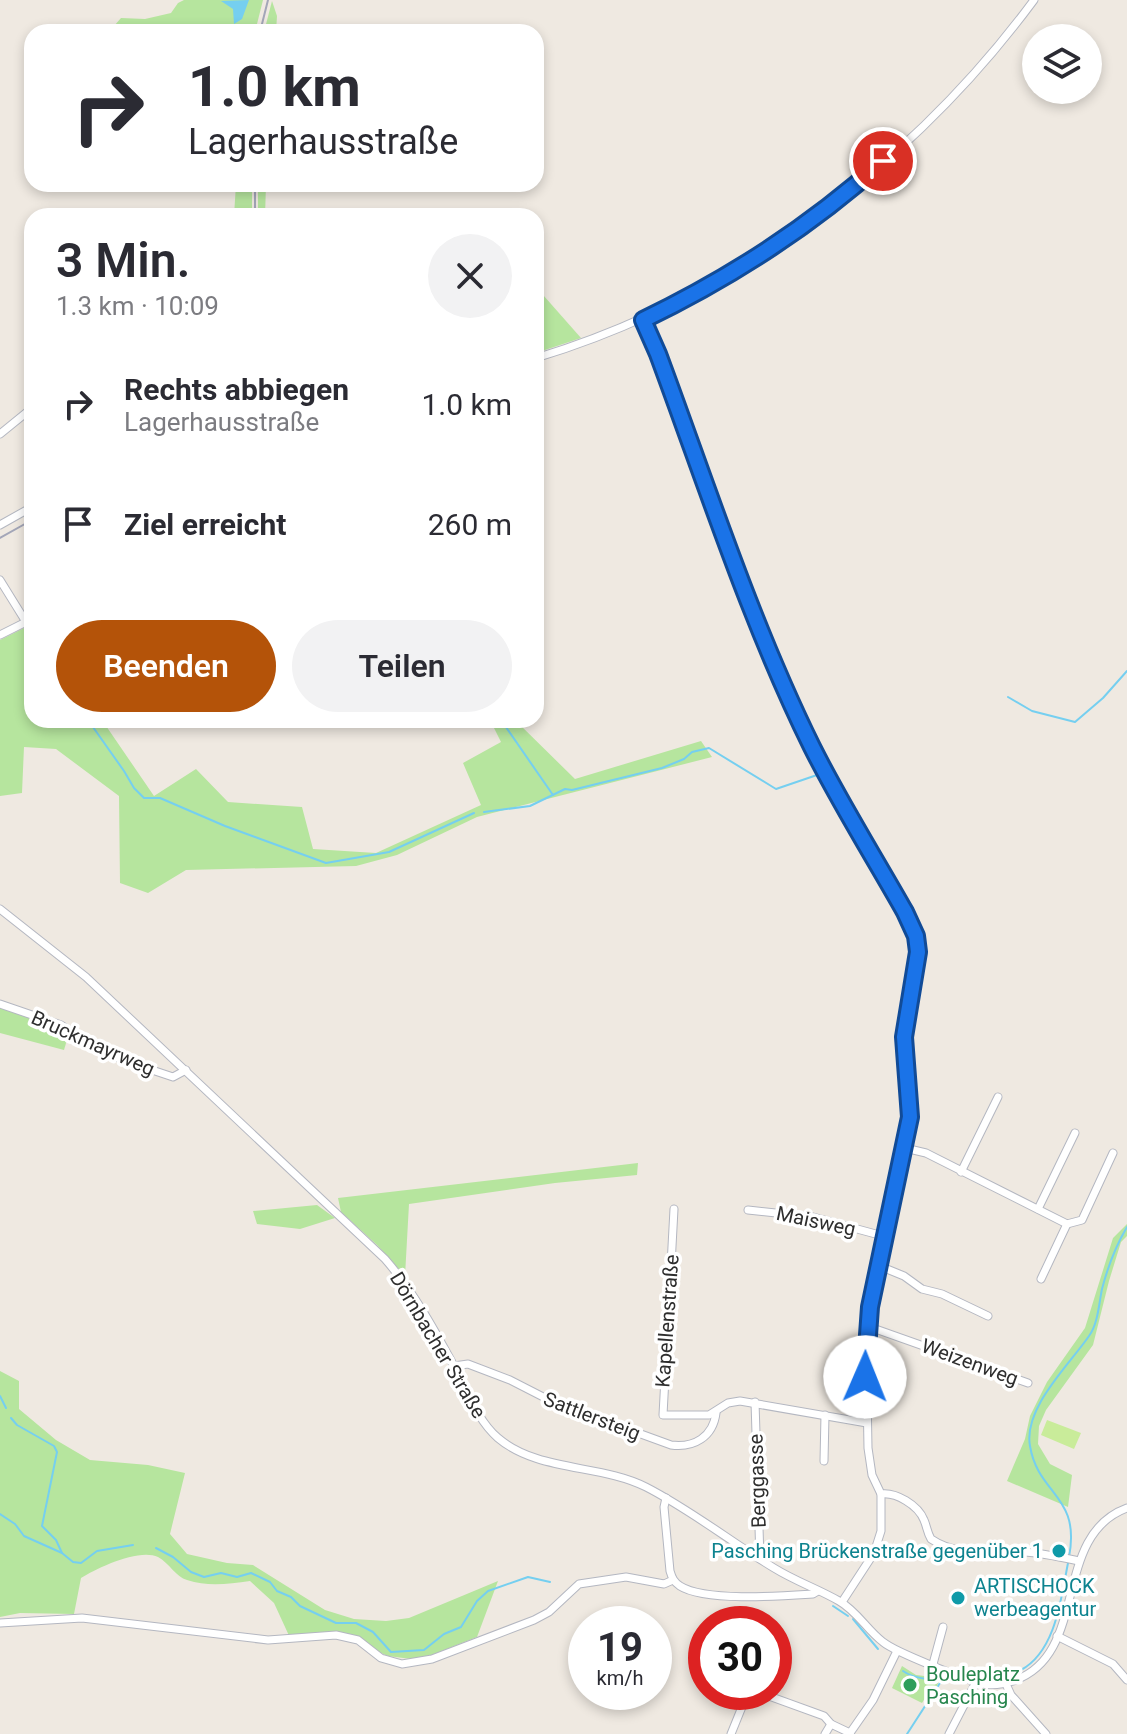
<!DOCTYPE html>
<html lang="de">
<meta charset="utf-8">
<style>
:root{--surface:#fff;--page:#f2f2f3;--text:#2b2b33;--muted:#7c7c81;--accent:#b45309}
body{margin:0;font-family:Roboto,sans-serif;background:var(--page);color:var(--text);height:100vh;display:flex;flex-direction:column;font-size:30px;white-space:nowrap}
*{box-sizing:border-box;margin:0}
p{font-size:26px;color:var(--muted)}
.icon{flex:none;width:44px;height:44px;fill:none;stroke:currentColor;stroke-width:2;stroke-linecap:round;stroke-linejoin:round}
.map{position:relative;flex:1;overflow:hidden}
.details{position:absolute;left:24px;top:208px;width:520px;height:520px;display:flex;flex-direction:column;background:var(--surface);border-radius:24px;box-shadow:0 4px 12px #0003}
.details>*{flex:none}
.hud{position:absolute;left:24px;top:24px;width:520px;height:168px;border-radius:24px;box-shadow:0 4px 12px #0003;background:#fff;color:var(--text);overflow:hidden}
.fabs{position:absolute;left:1022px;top:24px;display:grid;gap:16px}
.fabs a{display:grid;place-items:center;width:80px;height:80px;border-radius:50%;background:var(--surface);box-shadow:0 4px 12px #0003;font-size:40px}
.speed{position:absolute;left:568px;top:1606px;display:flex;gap:16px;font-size:40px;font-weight:700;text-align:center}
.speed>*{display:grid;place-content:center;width:104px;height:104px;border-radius:50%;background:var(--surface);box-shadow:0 4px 12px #0003;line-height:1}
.speed small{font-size:20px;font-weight:400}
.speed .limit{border:12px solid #d22;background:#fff;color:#111}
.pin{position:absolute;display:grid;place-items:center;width:68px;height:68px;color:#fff;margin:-34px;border:4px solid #fff;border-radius:50%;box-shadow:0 2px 8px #0007}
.me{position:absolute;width:88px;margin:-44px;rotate:1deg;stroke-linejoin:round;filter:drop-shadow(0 0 6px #0008)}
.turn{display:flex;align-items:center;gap:28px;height:168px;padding:0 32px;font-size:36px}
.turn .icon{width:104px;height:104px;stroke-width:2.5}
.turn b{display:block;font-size:56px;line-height:68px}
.round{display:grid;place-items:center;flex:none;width:84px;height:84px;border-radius:42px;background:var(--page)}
.overview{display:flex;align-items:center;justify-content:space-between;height:136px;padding:0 32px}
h1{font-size:48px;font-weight:600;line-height:60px}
.action{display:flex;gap:16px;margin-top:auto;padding:16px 32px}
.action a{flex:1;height:92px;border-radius:48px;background:var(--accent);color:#fff;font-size:32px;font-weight:600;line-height:92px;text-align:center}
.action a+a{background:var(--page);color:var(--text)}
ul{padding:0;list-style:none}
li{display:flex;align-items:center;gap:24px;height:120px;padding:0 32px}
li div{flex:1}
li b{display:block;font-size:30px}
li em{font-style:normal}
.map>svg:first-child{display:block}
.green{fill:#b6e59e}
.pitch{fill:#c9ec9a}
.water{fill:#75cff0}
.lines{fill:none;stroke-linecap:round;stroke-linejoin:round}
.stream{stroke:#75cff0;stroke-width:2}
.minor-casing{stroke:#b4b7c1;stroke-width:9}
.minor{stroke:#fff;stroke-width:7}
.rail{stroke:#a3a6b8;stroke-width:2}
.route-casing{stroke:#114b97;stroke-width:20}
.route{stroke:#1a73e8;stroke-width:14}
.culture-dot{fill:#0f9aa8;stroke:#fff;stroke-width:3}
.leisure-dot{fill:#2e9e5b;stroke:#fff;stroke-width:3}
.labels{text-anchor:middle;stroke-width:7;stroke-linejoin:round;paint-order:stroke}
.street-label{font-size:20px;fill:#2e2e2e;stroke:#fff}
.culture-label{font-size:20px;fill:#0d838f;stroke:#fff;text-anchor:end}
.leisure-label{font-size:20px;fill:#27864d;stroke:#fff;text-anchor:start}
</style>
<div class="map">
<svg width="1127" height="1734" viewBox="0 0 1127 1734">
<rect width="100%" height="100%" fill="#efe9e1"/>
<g class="green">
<polygon points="184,0 263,0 255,32 116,32 114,26 121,18 145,19 171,13 178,3"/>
<polygon points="272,1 277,16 276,32 264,32"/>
<polygon points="236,184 252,184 252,216 234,216"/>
<polygon points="258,184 266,184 265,216 258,216"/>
<polygon points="536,287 581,338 536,353"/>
<polygon points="32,624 32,720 102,720 154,796 196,769 228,802 302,807 313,849 376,853 481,805 463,763 501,742 490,720 515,720 575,779 701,741 712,757 477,817 397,855 356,866 186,870 148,893 120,883 119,796 56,749 24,747 22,793 0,796 0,640"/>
<polygon points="0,1007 24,1014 69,1033 64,1050 0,1033"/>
<polygon points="638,1163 637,1175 555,1183 409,1204 405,1276 377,1245 341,1212 338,1198"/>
<polygon points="317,1205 335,1218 300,1229 257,1224 253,1211"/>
<polygon points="1127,1224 1127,1236 1121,1242 1109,1281 1093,1345 1046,1410 1039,1426 1038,1444 1050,1464 1072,1475 1068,1507 1007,1481 1025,1439 1030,1416 1047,1382 1085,1328 1113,1238"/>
<path d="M0 1371 19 1381V1409L56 1440 90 1460 148 1465 185 1473 170 1534 187 1554 227 1563 253 1565 325 1610 354 1619 386 1621 409 1618 498 1581 477 1637 419 1660 388 1656 360 1644 331 1637 291 1640 274 1603 250 1581C228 1584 208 1587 187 1580 176 1577 169 1563 158 1557 139 1548 97 1568 81 1578L74 1614 20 1613 0 1617Z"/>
<polygon points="902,1666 916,1675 941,1678 934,1691 930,1690 922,1703 892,1688"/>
</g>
<polygon class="pitch" points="1047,1420 1081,1433 1074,1449 1041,1435"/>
<polygon class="water" points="249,0 242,19 234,24 233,9 221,1"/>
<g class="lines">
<g class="stream">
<polyline points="1008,697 1032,711 1075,722 1103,698 1127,671"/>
<polyline points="88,720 124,771 134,788 144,798 160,798 225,826 326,863 389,852 474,813"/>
<polyline points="501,720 553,795"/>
<polyline points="484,812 530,806 565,789 572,790 662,768 684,759 692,752 709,748 776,789 817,775"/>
<polyline points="0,1396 6,1408"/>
<polyline points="11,1418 17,1425 54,1446 57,1452 42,1526 56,1540 62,1553"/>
<polyline points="0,1514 15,1524 24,1536 62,1553 73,1562 81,1563 97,1551 133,1545"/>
<polyline points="156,1548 173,1557 191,1572 204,1577 221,1573 237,1577 251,1573 270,1582 277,1591 291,1597 300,1606 336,1623 356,1623 373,1632 391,1652 424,1650 444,1634 461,1627 477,1601 488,1591 528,1577 550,1582"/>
<path d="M1069 1557C1081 1495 1038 1495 1030 1446 1023 1408 1070 1364 1089 1336 1098 1324 1099 1303 1102 1289 1108 1266 1115 1247 1127 1227"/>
<polyline points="833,1606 848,1616"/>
<polyline points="853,1619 878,1649"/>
<path d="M903 1671C914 1679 934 1681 947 1678"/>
<path d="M984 1680C996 1677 1010 1676 1021 1670 1056 1651 1061 1598 1068 1563"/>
<polyline points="907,1734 940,1683"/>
</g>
<defs>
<g id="minor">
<polyline points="643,320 658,354 752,608 796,713 818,758 905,912 917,943 918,962 904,1037 909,1127 883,1236 866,1335 868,1448 872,1475 881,1494 881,1531 874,1553 842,1602"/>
<path d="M536 358C734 298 911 166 1034 0"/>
<polyline points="0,434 32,408"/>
<polyline points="0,525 32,507"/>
<polyline points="0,580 26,622"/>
<polyline points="0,635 32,619"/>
<path d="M0 909 86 977 385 1259C413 1291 434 1329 454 1366 467 1390 477 1420 498 1438 538 1472 601 1464 646 1487 691 1510 731 1542 774 1568 795 1581 818 1589 839 1601 857 1611 867 1630 883 1642 895 1652 968 1681 984 1684 993 1686 1004 1684 1013 1681 1091 1655 1050 1536 1127 1508"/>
<polyline points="0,1004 61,1025 100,1050 125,1061 173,1077 186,1070"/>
<polyline points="905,1148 926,1153 1067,1224 1082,1220 1113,1153"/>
<polyline points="961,1172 998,1097"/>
<polyline points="674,1209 663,1415 709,1415 728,1403 740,1401 867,1423"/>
<polyline points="1038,1209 1075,1133"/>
<polyline points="748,1210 813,1217 883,1236"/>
<polyline points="877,1265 904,1276 922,1289 942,1294 988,1316"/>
<polyline points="1041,1279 1067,1224"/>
<polyline points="867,1326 1028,1383"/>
<path d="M454 1366 468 1364 510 1380 553 1402 671 1445C694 1448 713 1437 716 1413"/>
<polyline points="755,1402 760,1559"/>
<polyline points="824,1461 825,1415"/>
<path d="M881 1494C896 1492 918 1505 924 1520 927 1527 927 1532 931 1539 959 1558 991 1550 1023 1552 1042 1553 1060 1557 1079 1561"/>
<path d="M666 1498 664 1507 670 1571C672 1578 674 1582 680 1586 705 1602 783 1596 813 1594L818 1591"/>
<polyline points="0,1623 82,1618 268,1640 336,1635 358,1640 381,1658 402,1664 432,1659 534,1620 549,1612 579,1584 626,1577 664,1584 673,1580"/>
<polyline points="1057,1636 1113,1664 1127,1680"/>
<polyline points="933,1664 943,1627"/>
<polyline points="1006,1684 1011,1695 1046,1734"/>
<polyline points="758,1692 824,1716 831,1724 850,1733"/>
<polyline points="850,1733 873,1700 897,1651"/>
<polyline points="731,1734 748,1692"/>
<polyline points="825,1734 831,1724"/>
<polyline points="949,1734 976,1682"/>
</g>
</defs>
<use href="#minor" class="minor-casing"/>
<use href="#minor" class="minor"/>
<g class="rail">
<polyline points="260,32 268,0"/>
<polyline points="255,216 255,184"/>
<polyline points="0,538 32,520"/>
</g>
</g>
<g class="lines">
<defs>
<path id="route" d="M865 1377 870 1307 910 1117 904 1037 918 952 916 936 905 912C874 857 840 803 812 747 750 621 707 486 658 354L643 320C730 278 811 226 883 161"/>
</defs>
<use href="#route" class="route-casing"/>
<use href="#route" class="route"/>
</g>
<g class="culture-dot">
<circle cx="1059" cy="1551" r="8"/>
<circle cx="958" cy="1598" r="8"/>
</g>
<circle class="leisure-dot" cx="910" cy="1685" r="8"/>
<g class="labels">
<g class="street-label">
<text transform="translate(93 1043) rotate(24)" y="7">Bruckmayrweg</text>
<text transform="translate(816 1221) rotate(12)" y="7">Maisweg</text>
<text transform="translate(667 1321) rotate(-86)" y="7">Kapellenstraße</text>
<text transform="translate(438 1345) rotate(59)" y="7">Dörnbacher Straße</text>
<text transform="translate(970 1362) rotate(20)" y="7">Weizenweg</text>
<text transform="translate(592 1416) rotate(21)" y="7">Sattlersteig</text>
<text transform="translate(757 1481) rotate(-92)" y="7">Berggasse</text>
</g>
<g class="culture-label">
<text x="1043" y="1558">Pasching Brückenstraße gegenüber 1</text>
<text x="974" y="1593" text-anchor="start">ARTISCHOCK<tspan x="974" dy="23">werbeagentur</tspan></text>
</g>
<g class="leisure-label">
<text x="926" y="1681">Bouleplatz<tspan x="926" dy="23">Pasching</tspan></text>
</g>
</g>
</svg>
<div class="fabs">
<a><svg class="icon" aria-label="layers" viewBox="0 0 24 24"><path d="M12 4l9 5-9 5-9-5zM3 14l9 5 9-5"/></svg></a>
</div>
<div class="speed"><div>19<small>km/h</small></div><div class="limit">30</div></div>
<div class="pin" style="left:883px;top:161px;background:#d93025"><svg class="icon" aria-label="arrive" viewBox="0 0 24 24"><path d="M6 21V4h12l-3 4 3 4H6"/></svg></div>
<svg class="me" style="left:865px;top:1377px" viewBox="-20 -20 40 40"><circle r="19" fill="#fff"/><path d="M0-13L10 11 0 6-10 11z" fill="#1a73e8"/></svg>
<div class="hud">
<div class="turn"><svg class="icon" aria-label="right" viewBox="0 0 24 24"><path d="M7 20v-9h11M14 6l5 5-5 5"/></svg><div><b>1.0 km</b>Lagerhausstraße</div></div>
</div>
<section class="details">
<div class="overview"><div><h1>3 Min.</h1><p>1.3 km · 10:09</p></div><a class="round"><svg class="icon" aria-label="close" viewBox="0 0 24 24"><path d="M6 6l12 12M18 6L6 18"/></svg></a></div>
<ul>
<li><svg class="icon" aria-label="right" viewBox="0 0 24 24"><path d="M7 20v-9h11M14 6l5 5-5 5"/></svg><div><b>Rechts abbiegen</b><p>Lagerhausstraße</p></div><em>1.0 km</em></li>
<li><svg class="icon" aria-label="arrive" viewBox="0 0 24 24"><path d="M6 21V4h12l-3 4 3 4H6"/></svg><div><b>Ziel erreicht</b></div><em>260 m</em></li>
</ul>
<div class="action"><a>Beenden</a><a>Teilen</a></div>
</section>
</div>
